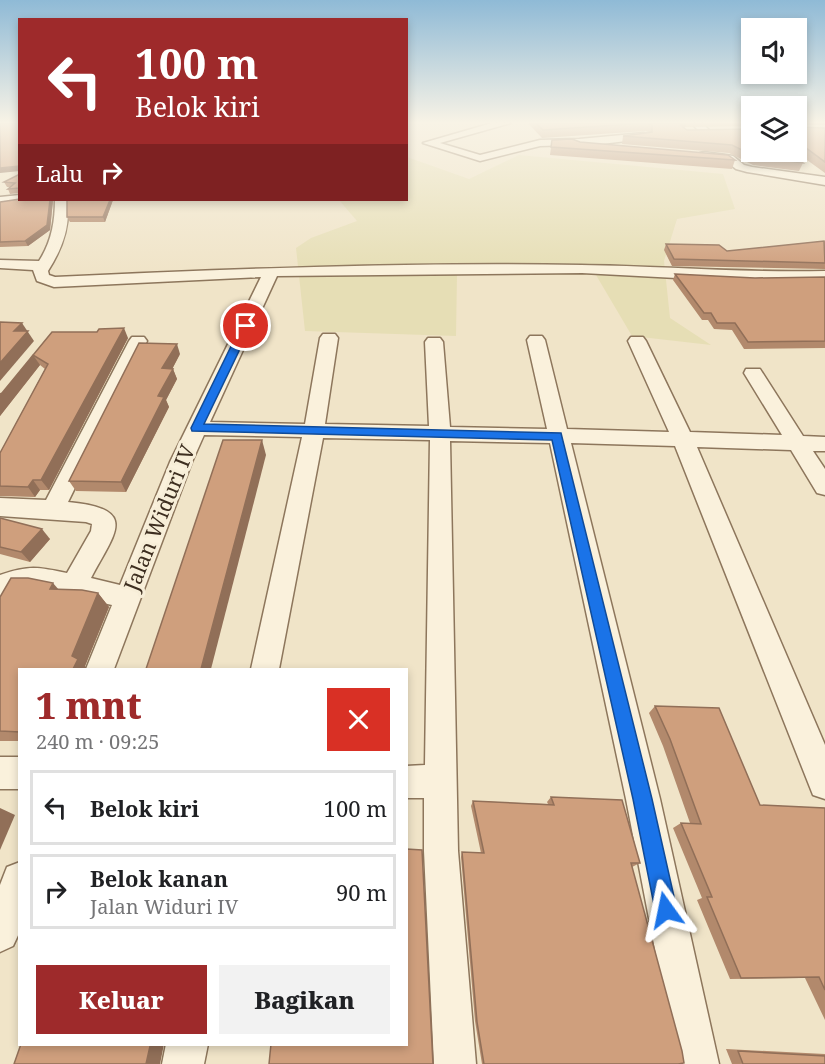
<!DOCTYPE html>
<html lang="id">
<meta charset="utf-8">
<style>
:root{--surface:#fff;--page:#f2f2f2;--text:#202124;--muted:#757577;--line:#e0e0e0;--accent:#9e2a2b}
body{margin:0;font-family:"Noto Serif",serif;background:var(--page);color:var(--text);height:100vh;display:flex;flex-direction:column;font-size:22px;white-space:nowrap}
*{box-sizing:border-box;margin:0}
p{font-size:20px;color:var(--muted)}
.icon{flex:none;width:33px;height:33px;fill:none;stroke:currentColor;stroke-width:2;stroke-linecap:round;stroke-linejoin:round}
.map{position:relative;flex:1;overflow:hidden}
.panel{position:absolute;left:18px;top:668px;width:390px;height:378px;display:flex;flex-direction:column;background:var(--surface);border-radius:0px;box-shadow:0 3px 9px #0003}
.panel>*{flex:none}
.hud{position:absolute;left:18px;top:18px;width:390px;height:183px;border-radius:0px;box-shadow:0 3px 9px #0003;background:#9e2a2b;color:#fff;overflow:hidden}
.tools{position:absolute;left:741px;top:18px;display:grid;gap:12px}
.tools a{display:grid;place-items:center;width:66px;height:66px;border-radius:0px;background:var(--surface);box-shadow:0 3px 9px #0003;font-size:30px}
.pin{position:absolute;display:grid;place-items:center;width:51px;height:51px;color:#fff;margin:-26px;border:3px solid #fff;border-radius:50%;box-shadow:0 2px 6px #0007}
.me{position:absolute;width:66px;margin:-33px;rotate:348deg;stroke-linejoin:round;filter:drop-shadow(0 0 4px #0008)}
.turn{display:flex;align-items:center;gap:21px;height:126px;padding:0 18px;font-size:27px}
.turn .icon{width:78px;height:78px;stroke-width:2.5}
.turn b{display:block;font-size:42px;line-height:51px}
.then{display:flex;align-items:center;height:57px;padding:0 18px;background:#0003;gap:12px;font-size:22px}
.round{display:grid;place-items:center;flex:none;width:63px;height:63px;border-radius:0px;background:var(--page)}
.head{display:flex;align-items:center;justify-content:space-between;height:102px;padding:0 18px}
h1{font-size:36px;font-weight:800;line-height:45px;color:var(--accent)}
.cta{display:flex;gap:12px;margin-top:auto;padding:12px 18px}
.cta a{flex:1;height:69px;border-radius:0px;background:var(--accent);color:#fff;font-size:24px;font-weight:800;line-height:69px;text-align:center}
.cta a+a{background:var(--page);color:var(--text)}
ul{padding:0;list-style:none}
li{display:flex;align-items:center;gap:18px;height:75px;margin:0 12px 9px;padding:0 6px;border:3px solid var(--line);border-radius:0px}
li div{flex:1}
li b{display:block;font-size:22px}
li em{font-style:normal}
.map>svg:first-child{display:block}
.farmland{fill:#e6deb5}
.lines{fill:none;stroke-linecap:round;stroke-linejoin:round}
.street-casing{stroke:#8d765c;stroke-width:3}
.street{fill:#faf1dc;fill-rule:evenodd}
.wall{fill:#b2896c}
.shaded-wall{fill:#916f58}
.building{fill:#cf9f7d;stroke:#916f58;stroke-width:1.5}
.route{fill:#1a73e8;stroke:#114b97;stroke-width:1.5}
.labels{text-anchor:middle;stroke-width:6;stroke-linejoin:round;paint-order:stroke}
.street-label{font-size:21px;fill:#3d2e20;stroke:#f7eed8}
</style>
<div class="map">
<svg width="825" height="1064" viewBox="0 0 825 1064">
<rect width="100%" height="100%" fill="#f0e4c8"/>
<polygon class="farmland" points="519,155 723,174 735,209 677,219 664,261 670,318 711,345 632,336 596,275 457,275 456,336 305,331 296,248 311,238 357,221 339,200 406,200 407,157 469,179"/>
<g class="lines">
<defs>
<g id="street">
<polygon points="492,123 511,123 440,143 480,155 540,140 579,139 644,133 649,136 644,139 601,144 608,147 603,150 571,145 540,146 480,161 423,143"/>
<polygon points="691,123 702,123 710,131 701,133"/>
<polygon points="704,152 733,156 744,165 752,167 825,177 825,185 747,172 736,169 726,161 700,157 700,153"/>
<polygon points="20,195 20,200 26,200 24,202 0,205 0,197"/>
<path d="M55 200H67C71 226 62 249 48 271L49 275 55 277C230 269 405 262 581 265 662 266 743 273 825 271V281L752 282 582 273 277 276 210 422 305 424 320 338 323 334H335L338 338 325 424 429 426 425 342 428 338H440L443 342 450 427 547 429 527 340 530 336H542L545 340 567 429 669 432 628 341 631 337H643L646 341 690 432 782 435 744 373 746 369H760L803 436 825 437V451H813L825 469V495L817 493 791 450 697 447 825 745V799L813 795 675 446 571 443 660 799 719 1064H677L626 799 550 443 450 441 458 851 476 1064H434L424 851V798H406V766L425 765 430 440 323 438 279 669H251L302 437 204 435 192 462 114 669H86L112 605 41 589H23L0 597V575C29 565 38 567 67 573L91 531 92 524 86 522 0 516V498L46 500 129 341 132 337H144L147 341 68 502C140 509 115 532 91 578L120 585 170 462 261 277 54 287 37 281 33 270 0 268V260L39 261C51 243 55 222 55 200Z"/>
<rect x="0" y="757" width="20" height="32"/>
<polygon points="20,862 20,931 13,946 0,952 0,885 7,867"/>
<polygon points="166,1044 208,1044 204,1064 162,1064"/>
</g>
</defs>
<use href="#street" class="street-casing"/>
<use href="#street" class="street"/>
</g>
<g class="wall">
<polygon points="528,123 752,123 752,126 685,127 684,128 687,130 803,163 799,171 753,165 729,153 622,144 623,136 649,132 645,131 542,138"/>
<polygon points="796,123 825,123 825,125 798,125 798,127 825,128 825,173 796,152"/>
<polygon points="552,140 580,142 735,160 732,169 550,155"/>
<polygon points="20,174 20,193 10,194 8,189 10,187 7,187 4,182"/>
<polygon points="20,199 53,200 50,230 28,246 0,247 0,202"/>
<polygon points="67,200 113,200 105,222 70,222 67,217"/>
<polygon points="825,241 825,269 672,266 664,250 666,244 727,251"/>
<polygon points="675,274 755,278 825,277 825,348 744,349 732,330 714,329 708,320 702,320 673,280"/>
<polygon points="52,332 128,338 49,490 40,490 35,497 0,496 0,453 45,369 40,365 0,416 0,394 2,393"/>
<polygon points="180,354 172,369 173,369 177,379 166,400 169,407 126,492 76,491 69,481"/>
<polygon points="0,518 50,539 30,562 0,554"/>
<polygon points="58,589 98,593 109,607 85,666 20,669 20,741 0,741 0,597"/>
<polygon points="655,706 760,805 825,808 825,1020 805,978 730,979 697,900 702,898 673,828 681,823 690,823 663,746 649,713"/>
<polygon points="551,797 640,863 632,867 678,1064 482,1064 475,1021 461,857 462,852 481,853 471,806 473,801 548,804 547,802"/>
<polygon points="726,1049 825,1054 825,1064 732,1064"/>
</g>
<g class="shaded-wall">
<polygon points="682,123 686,123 685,127 678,133 680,125"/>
<polygon points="20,166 20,171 0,173 0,168"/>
<polygon points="50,200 53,200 50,230 28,246 25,241"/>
<polygon points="110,200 113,200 105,222 103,217"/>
<polygon points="22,323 34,341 0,381 0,363 14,331"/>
<polygon points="124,328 128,338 49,490 41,480"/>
<polygon points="177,344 180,354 167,379 162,368"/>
<polygon points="33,355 40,365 0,416 0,397"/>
<polygon points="173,369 177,379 166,400 169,407 126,492 121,482 158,396"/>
<polygon points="262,440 266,455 211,669 201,669"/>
<polygon points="33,480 40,490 35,497 28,487"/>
<polygon points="42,529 50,539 30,562 21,552"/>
<polygon points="53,583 65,597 50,589"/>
<polygon points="98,593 109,607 85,666 87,669 73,669 72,656"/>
<polygon points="0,808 15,815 0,850"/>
<polygon points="157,1044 164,1044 160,1064 161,1064 146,1064 150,1046"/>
</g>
<g class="building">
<polygon points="0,123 20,123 20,166 0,168"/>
<polygon points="536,123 645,123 543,130"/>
<polygon points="647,123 682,123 680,125 687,130 752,129 752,152 790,152 803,163 756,157 732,145 623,136 652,132 652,125"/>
<polygon points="796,123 797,123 798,127 825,128 825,162 798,142 796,142"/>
<polygon points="572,139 580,142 728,155 735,160 551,147 552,140"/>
<polygon points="20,174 20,191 19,188 8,189 15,183 4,182"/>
<polygon points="20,199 50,200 47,225 25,241 0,242 0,202"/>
<polygon points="67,200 110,200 103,217 67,217"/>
<polygon points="824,241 825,263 674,259 666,244 719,245 727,251"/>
<polygon points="675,274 755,278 825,277 825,341 748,342 735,323 717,323 711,313 704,313"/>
<polygon points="0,322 22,323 14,331 28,331 0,363"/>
<polygon points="124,328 41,480 33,480 28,487 0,486 0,453 48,364 33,355 0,397 0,394 2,393 52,332 97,332 99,329"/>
<polygon points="139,343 177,344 162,368 173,369 158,396 164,397 121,482 69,481"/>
<polygon points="223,440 262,440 201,669 146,669"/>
<polygon points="0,518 42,529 21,552 0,547"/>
<polygon points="11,578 28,578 53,583 50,589 82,590 98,593 72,656 78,659 73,669 20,669 20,732 0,731 0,597"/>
<polygon points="655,706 719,708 760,805 825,808 825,990 819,977 741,978 707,897 712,897 681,823 701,824 670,739"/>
<polygon points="551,797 622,800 640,863 631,863 682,1051 684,1063 678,1064 484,1064 477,1022 462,852 484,853 473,801 554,805"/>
<polygon points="406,849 422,850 433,1064 269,1064 271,1044 406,1044"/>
<polygon points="21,1044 157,1044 150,1046 146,1064 14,1064"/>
<polygon points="738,1051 825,1056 825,1064 743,1064"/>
</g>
<linearGradient id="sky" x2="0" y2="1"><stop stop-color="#8fbad6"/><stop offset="0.45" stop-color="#f8f3e6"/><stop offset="1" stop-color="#f8f3e6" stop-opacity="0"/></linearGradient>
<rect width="825" height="272" fill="url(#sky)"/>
<polygon class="route" points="246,323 251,326 204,424 561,433 652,799 677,910 673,917 666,920 659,917 655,910 633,799 552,440 192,431 191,428 241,326"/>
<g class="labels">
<g class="street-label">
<text transform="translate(160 518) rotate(-68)" y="7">Jalan Widuri IV</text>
</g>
</g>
</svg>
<div class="tools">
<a><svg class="icon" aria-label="sound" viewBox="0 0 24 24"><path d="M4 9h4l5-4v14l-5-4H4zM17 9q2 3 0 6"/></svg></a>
<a><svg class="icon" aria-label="layers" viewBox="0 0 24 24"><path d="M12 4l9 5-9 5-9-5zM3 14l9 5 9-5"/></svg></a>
</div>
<div class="pin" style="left:246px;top:326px;background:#d93025"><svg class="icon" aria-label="arrive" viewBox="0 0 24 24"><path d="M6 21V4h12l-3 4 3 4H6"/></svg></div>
<svg class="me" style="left:666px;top:910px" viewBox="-20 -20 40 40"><path d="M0-17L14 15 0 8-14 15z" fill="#1a73e8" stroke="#fff" stroke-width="4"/></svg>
<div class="hud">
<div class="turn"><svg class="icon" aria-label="left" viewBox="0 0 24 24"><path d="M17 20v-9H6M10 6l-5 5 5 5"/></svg><div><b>100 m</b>Belok kiri</div></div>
<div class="then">Lalu<svg class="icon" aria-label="right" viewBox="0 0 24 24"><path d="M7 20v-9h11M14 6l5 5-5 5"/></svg></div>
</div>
<section class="panel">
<div class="head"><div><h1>1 mnt</h1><p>240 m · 09:25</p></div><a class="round" style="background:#d93025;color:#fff"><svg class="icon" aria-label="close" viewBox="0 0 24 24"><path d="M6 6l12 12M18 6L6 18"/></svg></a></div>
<ul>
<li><svg class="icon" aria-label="left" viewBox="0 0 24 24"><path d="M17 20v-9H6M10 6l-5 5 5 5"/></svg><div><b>Belok kiri</b></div><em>100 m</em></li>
<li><svg class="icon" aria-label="right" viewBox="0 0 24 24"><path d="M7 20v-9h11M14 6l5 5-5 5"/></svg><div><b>Belok kanan</b><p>Jalan Widuri IV</p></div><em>90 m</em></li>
</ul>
<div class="cta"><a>Keluar</a><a>Bagikan</a></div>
</section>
</div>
